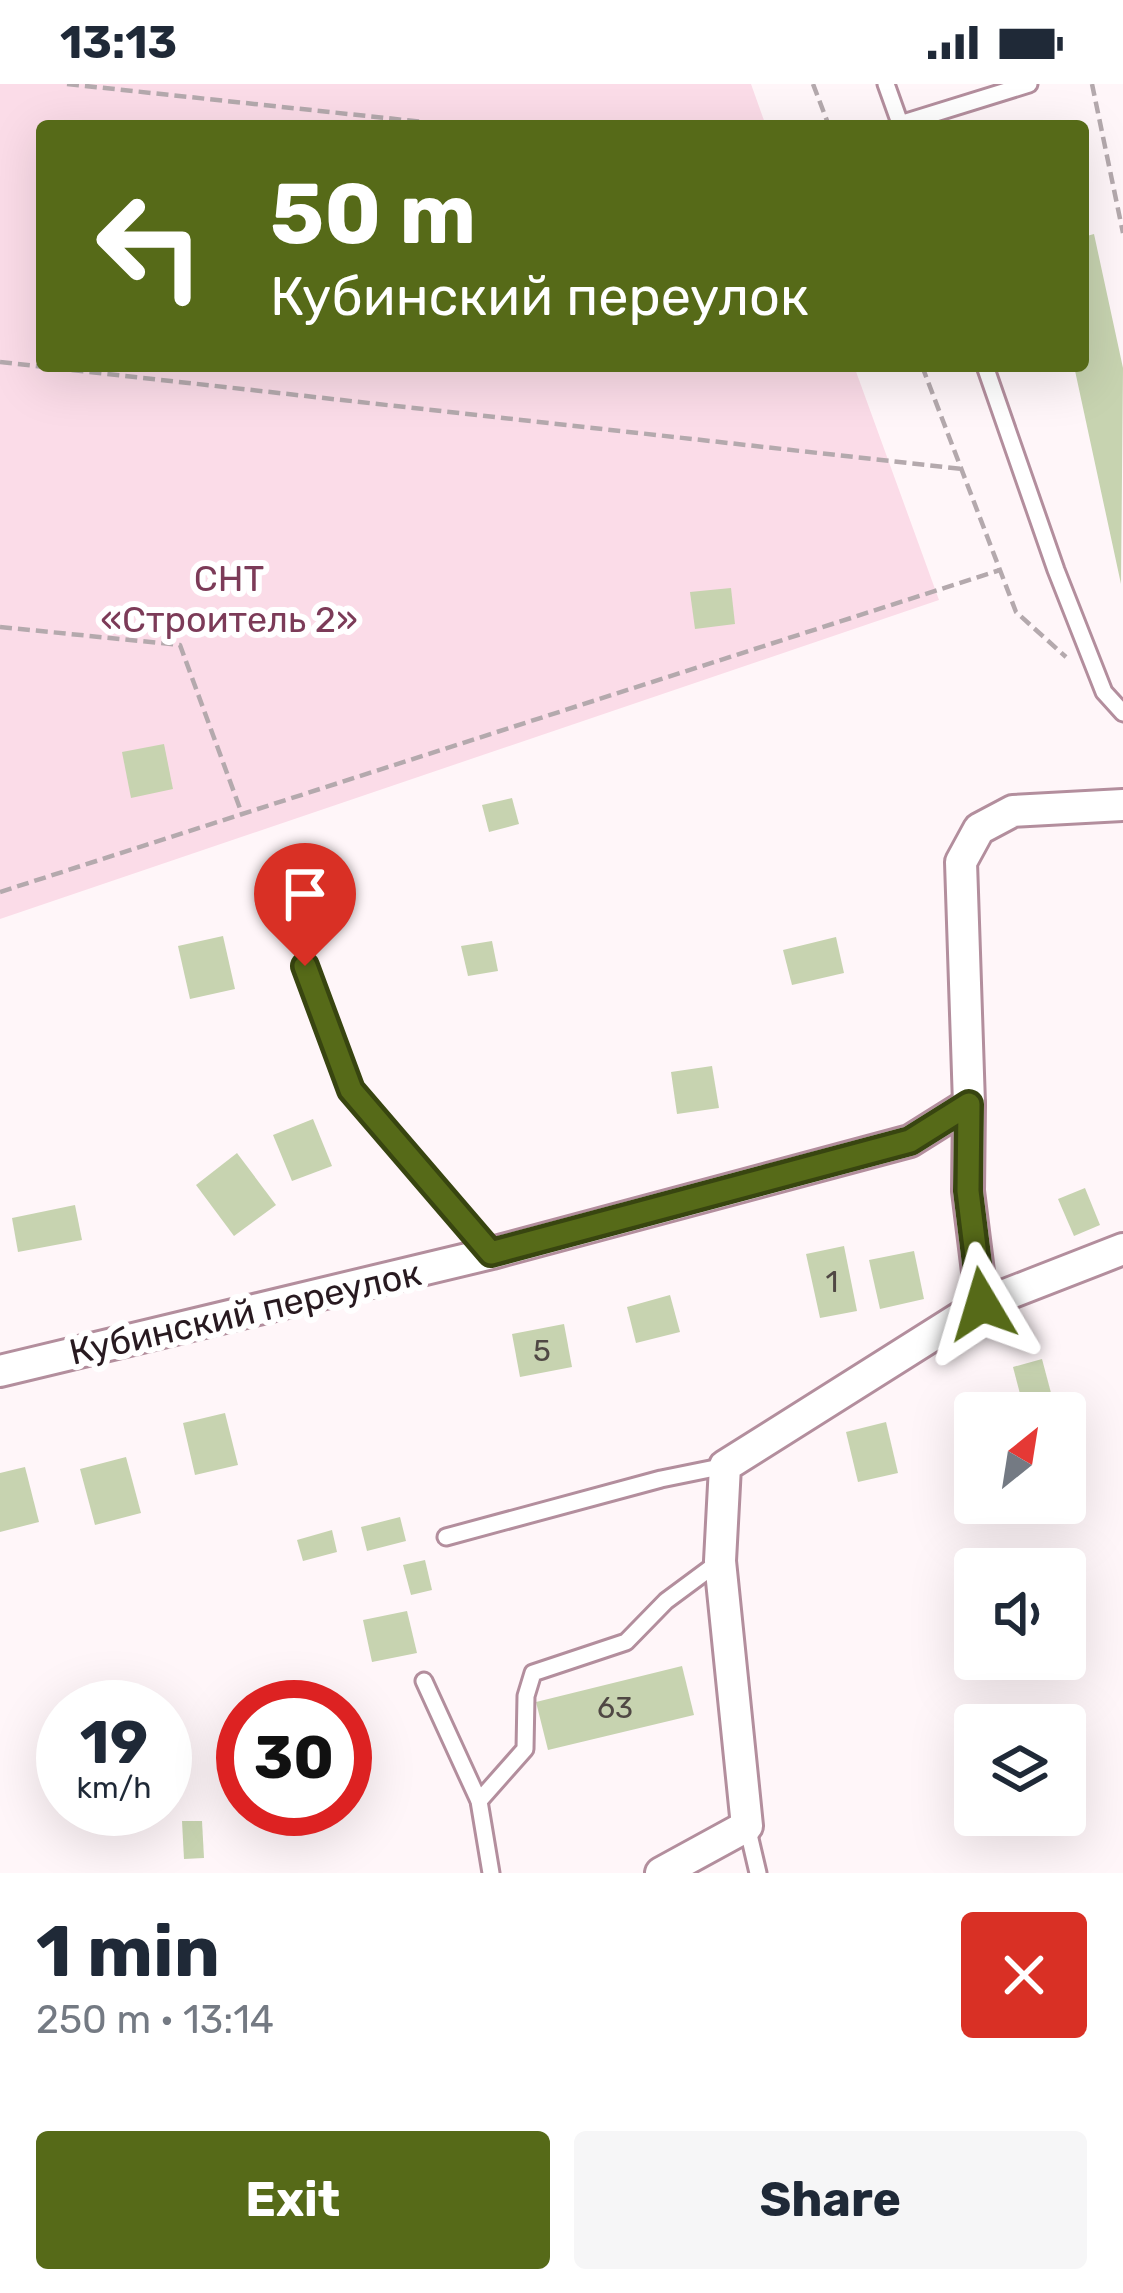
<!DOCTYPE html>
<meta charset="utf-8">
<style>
:root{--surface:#fff;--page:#f6f6f7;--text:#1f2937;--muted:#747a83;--accent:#566a18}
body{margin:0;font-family:Rubik,sans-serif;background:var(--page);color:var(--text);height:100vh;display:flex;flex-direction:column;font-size:45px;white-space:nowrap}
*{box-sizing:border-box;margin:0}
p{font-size:39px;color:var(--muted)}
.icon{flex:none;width:66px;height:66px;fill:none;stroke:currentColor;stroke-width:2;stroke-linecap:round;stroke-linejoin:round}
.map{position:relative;height:1789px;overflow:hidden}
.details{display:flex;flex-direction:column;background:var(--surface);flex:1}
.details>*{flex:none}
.top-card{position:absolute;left:36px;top:36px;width:1053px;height:252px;border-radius:12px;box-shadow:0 12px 48px #0002;background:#566a18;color:#fff;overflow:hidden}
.needle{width:78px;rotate:30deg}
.tools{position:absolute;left:954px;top:1308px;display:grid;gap:24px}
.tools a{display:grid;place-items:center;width:132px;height:132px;border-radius:12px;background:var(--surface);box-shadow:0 12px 48px #0002;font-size:60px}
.speed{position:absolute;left:36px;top:1596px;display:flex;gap:24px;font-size:60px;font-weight:700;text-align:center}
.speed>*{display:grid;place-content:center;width:156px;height:156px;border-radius:50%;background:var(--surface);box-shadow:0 12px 48px #0002;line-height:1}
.speed small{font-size:30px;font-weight:400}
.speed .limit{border:18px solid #d22;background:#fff;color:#111}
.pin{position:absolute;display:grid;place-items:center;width:102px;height:102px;color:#fff;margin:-123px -51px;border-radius:50% 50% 50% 0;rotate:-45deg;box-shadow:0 0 12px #0007}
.pin .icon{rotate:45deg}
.me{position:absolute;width:132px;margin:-66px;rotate:353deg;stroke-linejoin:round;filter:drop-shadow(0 0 9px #0008)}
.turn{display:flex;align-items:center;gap:42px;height:252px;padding:0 36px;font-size:54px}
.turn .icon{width:156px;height:156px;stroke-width:2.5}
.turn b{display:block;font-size:84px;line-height:102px}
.round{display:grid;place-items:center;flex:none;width:126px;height:126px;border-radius:12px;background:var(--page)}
.head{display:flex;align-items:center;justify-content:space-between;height:204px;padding:0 36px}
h1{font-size:72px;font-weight:700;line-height:90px}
.cta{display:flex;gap:24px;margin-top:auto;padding:24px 36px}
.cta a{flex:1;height:138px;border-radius:12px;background:var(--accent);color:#fff;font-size:48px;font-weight:700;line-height:138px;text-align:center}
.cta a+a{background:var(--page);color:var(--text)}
.status{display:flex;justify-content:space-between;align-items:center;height:84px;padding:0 60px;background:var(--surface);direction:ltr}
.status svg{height:33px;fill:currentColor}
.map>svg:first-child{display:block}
.green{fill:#fbdce8}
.building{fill:#c7d3b0}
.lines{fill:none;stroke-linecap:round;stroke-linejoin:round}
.lane-casing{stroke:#b38e9d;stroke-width:21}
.street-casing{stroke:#b38e9d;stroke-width:36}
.path{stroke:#b4a9ad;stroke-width:4.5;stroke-dasharray:12 6;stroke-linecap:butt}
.lane{stroke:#fff;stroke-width:15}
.street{stroke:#fff;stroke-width:30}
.route-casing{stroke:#384510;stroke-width:30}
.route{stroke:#566a18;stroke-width:21}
.labels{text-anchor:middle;stroke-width:12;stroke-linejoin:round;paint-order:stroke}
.number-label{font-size:30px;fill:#504844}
.park-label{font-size:36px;fill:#7c3b58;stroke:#fff}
.street-label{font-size:36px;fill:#281a20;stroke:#fff}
</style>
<div class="status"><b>13:13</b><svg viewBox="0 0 49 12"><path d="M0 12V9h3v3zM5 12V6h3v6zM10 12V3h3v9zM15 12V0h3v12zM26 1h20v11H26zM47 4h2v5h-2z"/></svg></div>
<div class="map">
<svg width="1123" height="1789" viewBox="0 0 1123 1789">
<rect width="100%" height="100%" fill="#fff6f9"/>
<polygon class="green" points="0,0 751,0 766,42 42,42 42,282 854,282 939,516 0,835"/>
<g class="building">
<polygon points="1094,150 1123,284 1121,500 1074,282 1083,282 1083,153"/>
<polygon points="731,504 735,540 695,545 690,508"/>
<polygon points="164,660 173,705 131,714 122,668"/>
<polygon points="512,714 519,740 489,748 482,721"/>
<polygon points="223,852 235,905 190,915 178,862"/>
<polygon points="836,853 844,889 792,901 783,866"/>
<polygon points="492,857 498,887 468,892 461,862"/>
<polygon points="712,982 719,1024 677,1030 671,988"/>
<polygon points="313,1035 332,1082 292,1097 273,1051"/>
<polygon points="237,1069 276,1121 234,1152 196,1101"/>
<polygon points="1085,1104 1100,1141 1074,1152 1058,1115"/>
<polygon points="75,1121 82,1156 18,1168 12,1134"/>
<polygon points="844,1162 857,1227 820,1234 806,1170"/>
<polygon points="914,1167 924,1215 880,1225 869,1176"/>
<polygon points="670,1211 680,1248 636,1259 627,1223"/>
<polygon points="564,1240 572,1283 520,1293 512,1250"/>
<polygon points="1042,1275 1055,1324 1025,1329 1013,1283"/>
<polygon points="225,1329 238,1381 195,1391 183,1339"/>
<polygon points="886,1338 898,1389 858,1398 846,1348"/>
<polygon points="126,1373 141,1429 95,1441 80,1385"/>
<polygon points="25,1383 39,1438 0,1448 0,1389"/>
<polygon points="400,1433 406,1457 367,1467 361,1443"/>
<polygon points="332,1446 337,1468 303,1477 297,1456"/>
<polygon points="425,1476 432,1506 411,1511 403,1481"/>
<polygon points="407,1527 417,1569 372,1578 363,1536"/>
<polygon points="682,1582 694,1631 548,1666 536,1618"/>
<polygon points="182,1737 202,1737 204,1774 184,1775"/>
</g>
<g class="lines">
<defs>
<g id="lane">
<polyline points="886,0 901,42"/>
<polyline points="900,40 1029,0"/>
<polyline points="985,282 1056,486 1104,608 1123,629"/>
<polyline points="305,882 351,1006 492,1169"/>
<polyline points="446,1453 661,1395 725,1382"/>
<polyline points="424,1597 479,1717 491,1789"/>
<polyline points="479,1717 525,1665 526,1612 533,1589 626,1558 666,1517 720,1477"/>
<polyline points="747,1742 758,1789"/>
</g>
<g id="street">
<polyline points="982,1220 968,1107 969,1020 961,778 979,745 1013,727 1123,721"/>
<polyline points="0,1287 492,1169 910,1057 969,1020"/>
<polyline points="661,1789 747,1742 720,1477 725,1382 982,1220 1123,1165"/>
</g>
</defs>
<use href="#lane" class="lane-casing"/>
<use href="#street" class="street-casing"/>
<g class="path">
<polyline points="67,0 461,42"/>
<polyline points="813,0 829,42"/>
<polyline points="1092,0 1123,149"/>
<polyline points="0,278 962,385"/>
<polyline points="922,282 1016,528 1066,573"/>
<polyline points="0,543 180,561 242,730"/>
<polyline points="0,808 1000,486"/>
</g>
<use href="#lane" class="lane"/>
<use href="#street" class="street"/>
</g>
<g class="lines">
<defs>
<polyline id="route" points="305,882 351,1006 491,1169 910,1057 969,1020 968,1107 982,1220"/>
</defs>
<use href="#route" class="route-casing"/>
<use href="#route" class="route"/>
</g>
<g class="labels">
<g class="number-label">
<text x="832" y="1208">1</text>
<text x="542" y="1277">5</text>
<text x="615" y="1634">63</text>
</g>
<g class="park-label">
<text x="229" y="507">СНТ<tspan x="229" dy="41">«Строитель 2»</tspan></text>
</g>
<g class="street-label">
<text transform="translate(245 1228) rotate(-13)" y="13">Кубинский переулок</text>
</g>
</g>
</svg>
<div class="tools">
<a><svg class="needle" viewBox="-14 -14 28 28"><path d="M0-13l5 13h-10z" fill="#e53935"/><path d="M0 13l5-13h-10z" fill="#747a83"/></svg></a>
<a><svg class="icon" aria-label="sound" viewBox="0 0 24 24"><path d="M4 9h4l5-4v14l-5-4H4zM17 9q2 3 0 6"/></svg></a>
<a><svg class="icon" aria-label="layers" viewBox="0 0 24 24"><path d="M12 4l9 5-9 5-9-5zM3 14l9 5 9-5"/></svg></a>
</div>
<div class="speed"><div>19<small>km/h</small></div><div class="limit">30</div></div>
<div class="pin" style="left:305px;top:882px;background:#d93025"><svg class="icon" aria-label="arrive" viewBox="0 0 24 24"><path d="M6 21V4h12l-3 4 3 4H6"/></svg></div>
<svg class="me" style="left:982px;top:1220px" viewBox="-20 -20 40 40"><path d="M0-17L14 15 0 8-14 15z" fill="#566a18" stroke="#fff" stroke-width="4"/></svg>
<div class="top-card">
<div class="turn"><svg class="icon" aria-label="left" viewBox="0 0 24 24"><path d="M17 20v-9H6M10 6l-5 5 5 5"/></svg><div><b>50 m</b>Кубинский переулок</div></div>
</div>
</div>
<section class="details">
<div class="head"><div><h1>1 min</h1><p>250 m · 13:14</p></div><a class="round" style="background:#d93025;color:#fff"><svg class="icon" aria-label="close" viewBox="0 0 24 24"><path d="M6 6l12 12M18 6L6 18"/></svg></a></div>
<div class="cta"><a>Exit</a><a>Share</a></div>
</section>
